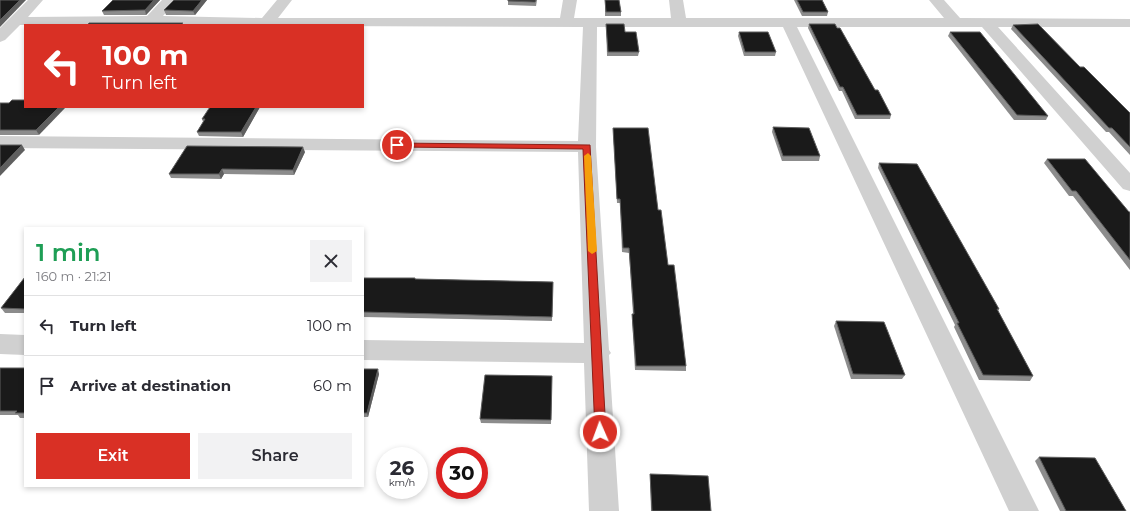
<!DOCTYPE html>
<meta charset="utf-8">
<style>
:root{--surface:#fff;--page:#f2f2f3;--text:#2b2b33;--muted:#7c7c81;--line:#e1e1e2;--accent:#d93025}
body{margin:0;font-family:Montserrat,sans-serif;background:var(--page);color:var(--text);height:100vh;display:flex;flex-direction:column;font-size:15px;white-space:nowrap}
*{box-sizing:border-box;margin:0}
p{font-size:13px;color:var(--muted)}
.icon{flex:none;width:22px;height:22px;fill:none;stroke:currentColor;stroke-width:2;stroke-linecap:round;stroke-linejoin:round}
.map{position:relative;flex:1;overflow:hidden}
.panel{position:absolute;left:24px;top:227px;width:340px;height:260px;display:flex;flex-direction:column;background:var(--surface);border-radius:0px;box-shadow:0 2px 6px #0003}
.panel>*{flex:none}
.top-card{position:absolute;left:24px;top:24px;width:340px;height:84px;border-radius:0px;box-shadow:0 2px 6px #0003;background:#d93025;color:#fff;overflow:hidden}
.speed{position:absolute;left:376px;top:447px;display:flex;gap:8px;font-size:20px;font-weight:700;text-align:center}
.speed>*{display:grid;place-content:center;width:52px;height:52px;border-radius:50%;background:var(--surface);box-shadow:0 2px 6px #0003;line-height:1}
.speed small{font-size:10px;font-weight:400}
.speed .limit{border:6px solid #d22;background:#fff;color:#111}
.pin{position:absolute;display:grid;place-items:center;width:34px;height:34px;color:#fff;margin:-17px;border:2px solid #fff;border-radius:50%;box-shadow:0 1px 4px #0007}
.me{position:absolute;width:44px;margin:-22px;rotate:358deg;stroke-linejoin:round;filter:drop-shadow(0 0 3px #0008)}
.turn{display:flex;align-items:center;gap:14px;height:84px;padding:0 12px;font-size:18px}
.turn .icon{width:52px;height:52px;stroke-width:2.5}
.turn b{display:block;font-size:28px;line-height:34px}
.round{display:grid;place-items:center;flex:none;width:42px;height:42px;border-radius:0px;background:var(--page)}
.overview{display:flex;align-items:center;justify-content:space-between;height:68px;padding:0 12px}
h1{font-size:24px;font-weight:600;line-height:30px;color:#1e9e55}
.button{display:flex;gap:8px;margin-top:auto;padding:8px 12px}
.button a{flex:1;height:46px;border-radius:0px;background:var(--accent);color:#fff;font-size:16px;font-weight:600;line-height:46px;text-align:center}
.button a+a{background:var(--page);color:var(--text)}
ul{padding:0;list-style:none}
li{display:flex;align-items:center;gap:12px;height:60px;padding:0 12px;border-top:1px solid var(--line)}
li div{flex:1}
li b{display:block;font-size:15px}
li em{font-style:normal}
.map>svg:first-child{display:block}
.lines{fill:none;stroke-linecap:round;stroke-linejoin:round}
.street{fill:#d0d0d0;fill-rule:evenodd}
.wall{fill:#8c8c8c}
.shaded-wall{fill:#5f5f5f}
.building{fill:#1a1a1a;stroke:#5f5f5f}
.route{fill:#d93025;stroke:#8d1f18}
.slow{fill:#f59e0b}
</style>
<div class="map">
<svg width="1130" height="511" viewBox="0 0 1130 511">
<rect width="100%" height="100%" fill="#fff"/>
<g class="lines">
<g class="street">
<polygon points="28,0 43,0 28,17 147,16 162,0 177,0 163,16 262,18 277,0 292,0 278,18 560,18 563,0 577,0 574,18 671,18 669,0 683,0 686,18 944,18 929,0 944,0 960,18 1130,19 1130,27 998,27 1130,173 1130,191 1123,189 982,27 797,27 1039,511 1009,511 783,27 597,27 596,147 609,350 611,353 609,355 619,511 589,511 584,363 363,360 363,340 584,343 578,152 0,148 0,136 578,141 583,27 25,25 20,25 5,40 0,42 0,28"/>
<polygon points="0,334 25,335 25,355 0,354"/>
</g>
</g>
<g class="wall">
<polygon points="113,0 160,0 146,15 104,15 102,11"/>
<polygon points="174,0 207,0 195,15 166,15 164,10"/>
<polygon points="508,0 537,0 536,6 508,5"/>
<polygon points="605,0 619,0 621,12 621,16 605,16"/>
<polygon points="794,0 822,0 828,12 827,16 802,16"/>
<polygon points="606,24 625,32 639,52 638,56 607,56"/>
<polygon points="809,24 875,90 891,115 890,119 855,119 842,91 839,91 808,28"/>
<polygon points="1013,25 1080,67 1130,113 1130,155 1109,132 1106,132 1011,29"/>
<polygon points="739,32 776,52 775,56 744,56 738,36"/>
<polygon points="950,32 1048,116 1046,120 1014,120 948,36"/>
<polygon points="25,100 39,135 0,135 0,103 9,103"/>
<polygon points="260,107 243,137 199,136 197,132 203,122 202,119"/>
<polygon points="773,127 820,156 819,161 782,161 772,132"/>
<polygon points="613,128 658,210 686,366 686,371 635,370 632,319 633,314 629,253 622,252 620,203 617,203"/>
<polygon points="305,152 294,175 224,174 221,179 171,178 169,174"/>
<polygon points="1047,159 1129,212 1130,212 1130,270 1073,196 1069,196 1044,163"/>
<polygon points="879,163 999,309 998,311 1033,376 1030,381 979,380 954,327 955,325 878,168"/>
<polygon points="25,277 25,313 5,313 1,308"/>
<polygon points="363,278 553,282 552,321 363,317"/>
<polygon points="836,321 905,375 902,379 851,379 834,326"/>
<polygon points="0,368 25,368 25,418 20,418 18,415 0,415"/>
<polygon points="363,369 379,374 368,417 363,417"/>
<polygon points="552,376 551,424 481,423 480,419"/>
<polygon points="1039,457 1126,511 1060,511 1035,461"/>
<polygon points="650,474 711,511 651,511 650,478"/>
</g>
<g class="shaded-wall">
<polygon points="20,0 26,0 0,27 0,20"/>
<polygon points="154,0 160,0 146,15 145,10"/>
<polygon points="202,0 207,0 195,15 193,11"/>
<polygon points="59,107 66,107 39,135 36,130"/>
<polygon points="256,107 260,107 243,137 241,132"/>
<polygon points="22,145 25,150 0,176 0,168"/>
<polygon points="303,147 305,152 294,175 293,170"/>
<polygon points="222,169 224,174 221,179 219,174"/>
<polygon points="378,369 379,374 368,417 367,413"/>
</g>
<g class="building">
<polygon points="0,0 20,0 0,20"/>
<polygon points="113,0 154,0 145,10 102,11"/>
<polygon points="174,0 202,0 193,11 164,10"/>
<polygon points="508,0 536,0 535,2 508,1"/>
<polygon points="605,0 619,0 621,12 606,12"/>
<polygon points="797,0 822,0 828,12 803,12"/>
<polygon points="89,23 183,23 181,25 87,25"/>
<polygon points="606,24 624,24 625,32 636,32 639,52 608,52"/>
<polygon points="809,24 835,24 837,28 840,28 875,90 878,90 891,115 857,115 843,87 840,87"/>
<polygon points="1038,24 1080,67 1084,67 1130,113 1130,147 1112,128 1109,128 1013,25"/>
<polygon points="739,32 768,32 776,52 745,52"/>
<polygon points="950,32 980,32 1048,116 1017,115"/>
<polygon points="12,100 25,100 25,107 59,107 36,130 0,130 0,103 9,103"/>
<polygon points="210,107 256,107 241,132 197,132 205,119 202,119"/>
<polygon points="773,127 809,128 820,156 783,156"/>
<polygon points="613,128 648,128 658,210 661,210 668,265 674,265 686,366 636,366 632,314 634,314 629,248 623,248 620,199 617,199"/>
<polygon points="0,145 22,145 0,168"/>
<polygon points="187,146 303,147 293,170 222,169 219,174 169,174"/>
<polygon points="1047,159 1085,159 1129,212 1130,212 1130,260 1076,191 1072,191"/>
<polygon points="879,163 917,164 999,309 997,309 1033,376 983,375 957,323 959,323"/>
<polygon points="25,277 25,309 1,308"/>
<polygon points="363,278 415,278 415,279 553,282 552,317 363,312"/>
<polygon points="836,321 884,322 905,375 853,374"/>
<polygon points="0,368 25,368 25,413 15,413 17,411 0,411"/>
<polygon points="363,369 378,369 367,413 363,413"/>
<polygon points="485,375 552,376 551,420 480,419"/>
<polygon points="1039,457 1095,458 1126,511 1066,511"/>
<polygon points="650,474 708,476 711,511 652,511"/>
</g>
<polygon class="route" points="394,143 590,145 606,432 605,436 600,437 596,436 595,432 583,149 397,147 393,145"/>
<polygon class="slow" points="588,153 591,156 597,251 592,254 588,251 584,156"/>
</svg>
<div class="speed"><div>26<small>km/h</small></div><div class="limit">30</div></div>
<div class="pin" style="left:397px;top:145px;background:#d93025"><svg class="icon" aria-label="arrive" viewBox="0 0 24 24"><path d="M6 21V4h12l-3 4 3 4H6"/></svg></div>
<svg class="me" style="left:600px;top:432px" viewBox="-20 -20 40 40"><circle r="17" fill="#d93025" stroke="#fff" stroke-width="3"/><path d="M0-11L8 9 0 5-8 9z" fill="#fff"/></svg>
<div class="top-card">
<div class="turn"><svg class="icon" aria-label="left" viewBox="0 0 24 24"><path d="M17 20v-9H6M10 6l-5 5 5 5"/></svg><div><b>100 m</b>Turn left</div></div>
</div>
<section class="panel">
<div class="overview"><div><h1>1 min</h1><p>160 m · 21:21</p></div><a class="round"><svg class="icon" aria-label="close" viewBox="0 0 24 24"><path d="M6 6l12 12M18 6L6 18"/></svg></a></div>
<ul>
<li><svg class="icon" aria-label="left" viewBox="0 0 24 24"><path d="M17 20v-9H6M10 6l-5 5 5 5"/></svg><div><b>Turn left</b></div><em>100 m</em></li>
<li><svg class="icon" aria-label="arrive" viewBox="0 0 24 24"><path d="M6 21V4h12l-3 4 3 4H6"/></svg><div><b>Arrive at destination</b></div><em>60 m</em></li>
</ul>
<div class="button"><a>Exit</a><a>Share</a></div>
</section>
</div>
